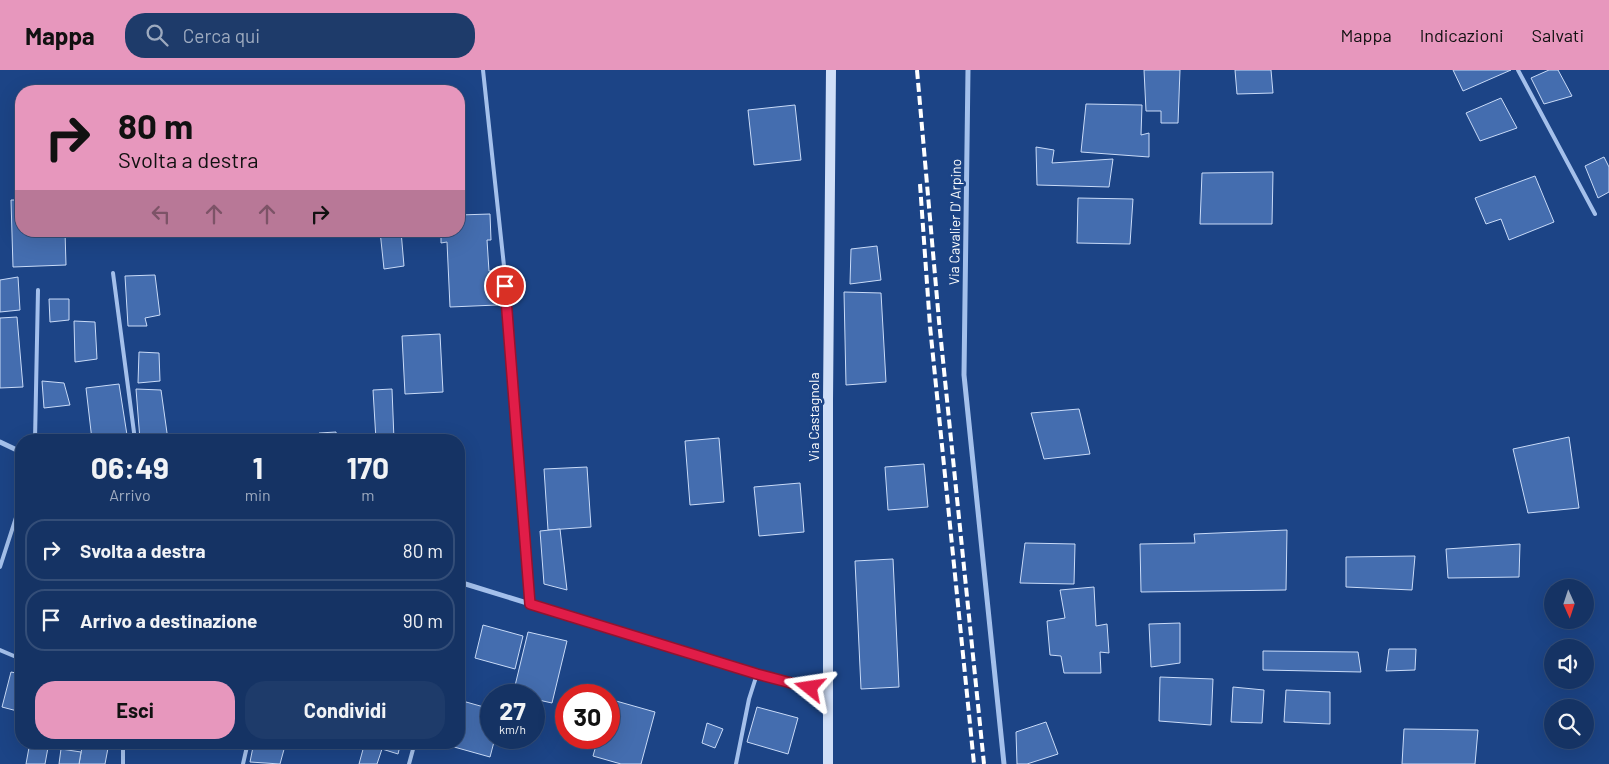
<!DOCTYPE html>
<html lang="it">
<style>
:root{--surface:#153364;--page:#1e3b6a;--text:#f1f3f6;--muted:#9daabf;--line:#344e78;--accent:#e797bd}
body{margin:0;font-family:Barlow,sans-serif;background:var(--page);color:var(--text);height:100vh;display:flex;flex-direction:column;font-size:19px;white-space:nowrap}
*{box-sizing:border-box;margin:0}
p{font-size:16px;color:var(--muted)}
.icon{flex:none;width:28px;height:28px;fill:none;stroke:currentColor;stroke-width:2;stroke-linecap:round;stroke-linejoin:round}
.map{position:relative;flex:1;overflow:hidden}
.sheet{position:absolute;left:15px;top:364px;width:450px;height:315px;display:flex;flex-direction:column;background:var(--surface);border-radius:20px;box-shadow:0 5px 20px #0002,0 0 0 1px var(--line)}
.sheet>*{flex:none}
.guide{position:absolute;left:15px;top:15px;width:450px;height:152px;border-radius:20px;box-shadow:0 5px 20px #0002,0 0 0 1px var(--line);background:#e797bd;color:#111;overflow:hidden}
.needle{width:32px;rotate:177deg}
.buttons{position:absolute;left:1544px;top:509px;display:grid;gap:10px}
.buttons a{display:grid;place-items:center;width:50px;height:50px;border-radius:50%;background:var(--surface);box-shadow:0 5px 20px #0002,0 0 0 1px var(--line);font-size:25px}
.speed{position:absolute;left:480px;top:614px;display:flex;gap:10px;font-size:25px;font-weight:700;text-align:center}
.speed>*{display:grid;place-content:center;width:65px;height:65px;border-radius:50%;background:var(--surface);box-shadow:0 5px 20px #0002,0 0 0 1px var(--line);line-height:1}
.speed small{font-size:12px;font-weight:400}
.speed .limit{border:8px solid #d22;background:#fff;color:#111}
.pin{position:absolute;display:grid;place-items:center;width:42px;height:42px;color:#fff;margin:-21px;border:2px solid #fff;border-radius:50%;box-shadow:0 1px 5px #0007}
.me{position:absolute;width:55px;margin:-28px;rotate:285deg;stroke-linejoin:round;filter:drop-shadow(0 0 4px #0008)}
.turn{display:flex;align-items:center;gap:18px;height:105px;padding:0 20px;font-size:22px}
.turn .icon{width:65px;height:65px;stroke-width:2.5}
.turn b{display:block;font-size:35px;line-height:42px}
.lanes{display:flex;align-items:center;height:48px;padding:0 20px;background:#0003;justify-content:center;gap:25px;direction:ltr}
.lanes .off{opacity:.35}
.eta{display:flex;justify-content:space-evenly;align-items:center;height:85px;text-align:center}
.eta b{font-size:30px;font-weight:700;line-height:35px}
.cta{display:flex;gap:10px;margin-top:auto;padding:10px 20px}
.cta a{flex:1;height:58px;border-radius:20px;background:var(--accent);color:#111;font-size:20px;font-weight:700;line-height:58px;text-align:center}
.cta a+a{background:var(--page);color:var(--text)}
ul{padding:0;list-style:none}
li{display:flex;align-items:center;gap:15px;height:62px;margin:0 10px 8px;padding:0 10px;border:2px solid var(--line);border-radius:20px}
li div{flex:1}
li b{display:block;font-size:19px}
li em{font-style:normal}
header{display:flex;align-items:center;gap:30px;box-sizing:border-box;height:70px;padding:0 25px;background:var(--accent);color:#111}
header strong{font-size:24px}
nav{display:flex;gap:28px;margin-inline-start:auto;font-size:18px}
.search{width:350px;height:45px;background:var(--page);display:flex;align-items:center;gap:12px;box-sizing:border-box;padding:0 18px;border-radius:20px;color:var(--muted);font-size:19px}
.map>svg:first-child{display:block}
.building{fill:#446daf;stroke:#c9dbf8}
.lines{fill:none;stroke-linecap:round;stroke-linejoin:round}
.lane{stroke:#a4c0eb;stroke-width:4}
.street{stroke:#a4c0eb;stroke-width:5}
.secondary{stroke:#d0dff8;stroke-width:10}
.rail{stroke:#fff;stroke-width:4;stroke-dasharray:9 4;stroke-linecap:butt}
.route-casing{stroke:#92132f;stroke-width:12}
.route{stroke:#e11d48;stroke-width:9}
.labels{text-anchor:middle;stroke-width:5;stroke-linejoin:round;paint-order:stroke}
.street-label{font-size:14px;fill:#fff;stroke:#1c4486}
</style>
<header>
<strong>Mappa</strong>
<div class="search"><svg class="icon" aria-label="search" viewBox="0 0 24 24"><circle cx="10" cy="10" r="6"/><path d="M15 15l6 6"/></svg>Cerca qui</div>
<nav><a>Mappa</a><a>Indicazioni</a><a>Salvati</a></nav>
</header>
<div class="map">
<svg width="1609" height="694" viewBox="0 0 1609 694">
<rect width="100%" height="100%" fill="#1c4486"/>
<g class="building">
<polygon points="1144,0 1180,0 1178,53 1161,53 1161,41 1146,41"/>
<polygon points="1235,0 1271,0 1273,23 1237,24"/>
<polygon points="1453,0 1511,0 1463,21"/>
<polygon points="1549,0 1558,0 1572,26 1544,34 1531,8"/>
<polygon points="1501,28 1517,58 1480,71 1466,43"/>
<polygon points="1086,34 1142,35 1141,65 1149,63 1149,87 1081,82"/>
<polygon points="795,35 801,90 754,95 748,40"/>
<polygon points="1036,77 1054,80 1052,93 1113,89 1109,117 1037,115"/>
<polygon points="1604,87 1609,97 1609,122 1598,128 1585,96"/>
<polygon points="1273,102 1272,154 1200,154 1202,103"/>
<polygon points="1535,106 1554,152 1509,170 1501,149 1486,154 1475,128"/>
<polygon points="1078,128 1133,129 1130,174 1077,173"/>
<polygon points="11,130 21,130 21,161 65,161 66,195 13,197"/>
<polygon points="490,144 491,170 487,170 489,201 495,201 497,235 450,237 447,172 441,173 441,161 459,161 459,145"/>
<polygon points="380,161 401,161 404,196 384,199"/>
<polygon points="877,176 881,210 850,214 851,179"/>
<polygon points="155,205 160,245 145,248 147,256 128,256 125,206"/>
<polygon points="18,207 20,240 0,242 0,210"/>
<polygon points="844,222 881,223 886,312 846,315"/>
<polygon points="49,229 69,229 69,250 50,252"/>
<polygon points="17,247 23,317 0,318 0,248"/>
<polygon points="74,251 95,252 97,289 75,292"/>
<polygon points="440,264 443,322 405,324 402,266"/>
<polygon points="139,282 159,283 160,311 138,313"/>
<polygon points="42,311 64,313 70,335 44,338"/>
<polygon points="119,314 127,365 92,370 86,318"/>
<polygon points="136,319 161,320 168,370 140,370"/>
<polygon points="392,319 394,370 376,370 373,320"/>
<polygon points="1079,339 1090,384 1044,389 1031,343"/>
<polygon points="336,362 337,370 319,370 319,363"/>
<polygon points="1569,367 1579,438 1528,443 1513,379"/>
<polygon points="719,368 724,432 690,435 685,371"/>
<polygon points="924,394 928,437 888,440 885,397"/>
<polygon points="587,397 591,457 548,460 544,399"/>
<polygon points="800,413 804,462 759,466 754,417"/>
<polygon points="560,459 567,520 544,514 540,461"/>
<polygon points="1287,460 1286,520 1141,522 1140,474 1195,473 1194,464"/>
<polygon points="1025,473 1075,474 1074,514 1020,513"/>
<polygon points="1520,474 1519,507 1448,508 1446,479"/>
<polygon points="1415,486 1412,520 1346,517 1346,487"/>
<polygon points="893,489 899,617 861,619 855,491"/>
<polygon points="1094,517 1096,556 1107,554 1109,583 1100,582 1101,603 1064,603 1061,586 1050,585 1047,551 1065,548 1060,520"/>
<polygon points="1180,553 1180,593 1151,597 1149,554"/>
<polygon points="483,555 523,566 515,599 475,588"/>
<polygon points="528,562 567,571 552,633 534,629 534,625 513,624"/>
<polygon points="1389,579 1416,579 1415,600 1386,601"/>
<polygon points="1263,581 1358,582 1361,602 1263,600"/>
<polygon points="11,602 21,604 21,642 2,637"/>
<polygon points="1160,607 1213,609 1211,655 1159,651"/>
<polygon points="1233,617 1264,620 1262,653 1231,652"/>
<polygon points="1286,620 1330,622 1330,654 1284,652"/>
<polygon points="609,629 655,642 641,694 621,694 593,686 598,668 609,668"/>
<polygon points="459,630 491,639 491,668 495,668 490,687 447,675 448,672 459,672"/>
<polygon points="757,637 798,648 788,684 747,672"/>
<polygon points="1046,652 1058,684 1027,694 1017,694 1016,662"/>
<polygon points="707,653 723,659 715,678 702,673"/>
<polygon points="1404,659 1478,660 1475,694 1402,694"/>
<polygon points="30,672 49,672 45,694 26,694"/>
<polygon points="83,672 108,678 105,694 79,694"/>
<polygon points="254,672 286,672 280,694 250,692"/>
<polygon points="365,672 401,672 398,684 382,679 377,694 359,694"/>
<polygon points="61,679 81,682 79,694 59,694"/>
</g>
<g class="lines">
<g class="lane">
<polyline points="483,0 504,196 530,534"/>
<polyline points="1518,0 1595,144"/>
<polyline points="113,203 135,370"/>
<polyline points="35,370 38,220"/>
<polyline points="0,497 21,432"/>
<polyline points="459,522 461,513"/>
<polyline points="0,580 21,589"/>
<polyline points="123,672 123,694"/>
<polyline points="243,694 248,672"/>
<polyline points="409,694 415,672"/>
<polyline points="736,694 749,629 757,604"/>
</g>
<g class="street">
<polyline points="968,0 964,305 1004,694"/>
<polyline points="0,372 21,382"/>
<polyline points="459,512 757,604 828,622"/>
</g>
<polyline class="secondary" points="828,694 828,330 831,0"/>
<g class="rail">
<polyline points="917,0 939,251 984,694"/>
<polyline points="920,114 930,256 974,694"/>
</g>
</g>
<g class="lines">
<defs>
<polyline id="route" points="505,216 530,534 757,604 810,618"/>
</defs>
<use href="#route" class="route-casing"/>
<use href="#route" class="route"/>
</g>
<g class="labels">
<g class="street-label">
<text transform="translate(955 152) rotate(-89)" y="5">Via Cavalier D' Arpino</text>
<text transform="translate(814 347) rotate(-90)" y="5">Via Castagnola</text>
</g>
</g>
</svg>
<div class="buttons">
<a><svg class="needle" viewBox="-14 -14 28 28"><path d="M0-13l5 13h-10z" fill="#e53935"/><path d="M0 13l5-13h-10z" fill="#9daabf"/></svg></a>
<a><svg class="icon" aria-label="sound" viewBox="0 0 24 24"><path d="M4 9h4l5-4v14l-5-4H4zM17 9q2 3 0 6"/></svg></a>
<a><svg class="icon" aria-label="search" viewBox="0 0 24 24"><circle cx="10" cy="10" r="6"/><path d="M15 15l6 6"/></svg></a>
</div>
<div class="speed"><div>27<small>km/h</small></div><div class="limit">30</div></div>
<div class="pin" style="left:505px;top:216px;background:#d93025"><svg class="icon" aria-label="arrive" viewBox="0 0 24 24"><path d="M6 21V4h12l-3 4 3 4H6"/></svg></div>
<svg class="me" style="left:810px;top:618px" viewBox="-20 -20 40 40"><path d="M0-17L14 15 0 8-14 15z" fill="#e11d48" stroke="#fff" stroke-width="4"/></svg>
<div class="guide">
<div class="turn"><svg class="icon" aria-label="right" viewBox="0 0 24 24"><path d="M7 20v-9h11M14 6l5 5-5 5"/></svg><div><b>80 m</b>Svolta a destra</div></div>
<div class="lanes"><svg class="icon off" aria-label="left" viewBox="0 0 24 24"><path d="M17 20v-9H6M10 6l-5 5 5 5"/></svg><svg class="icon off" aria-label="ahead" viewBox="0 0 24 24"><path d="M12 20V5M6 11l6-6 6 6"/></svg><svg class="icon off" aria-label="ahead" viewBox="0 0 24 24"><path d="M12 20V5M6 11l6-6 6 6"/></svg><svg class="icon" aria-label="right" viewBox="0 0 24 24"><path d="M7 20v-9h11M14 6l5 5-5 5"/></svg></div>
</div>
<section class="sheet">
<div class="eta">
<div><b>06:49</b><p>Arrivo</p></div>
<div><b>1</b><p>min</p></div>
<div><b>170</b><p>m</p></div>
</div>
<ul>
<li><svg class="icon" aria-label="right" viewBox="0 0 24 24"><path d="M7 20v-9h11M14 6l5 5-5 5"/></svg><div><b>Svolta a destra</b></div><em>80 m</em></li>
<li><svg class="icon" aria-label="arrive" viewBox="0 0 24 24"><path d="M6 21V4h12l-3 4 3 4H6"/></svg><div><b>Arrivo a destinazione</b></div><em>90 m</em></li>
</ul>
<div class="cta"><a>Esci</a><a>Condividi</a></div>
</section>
</div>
